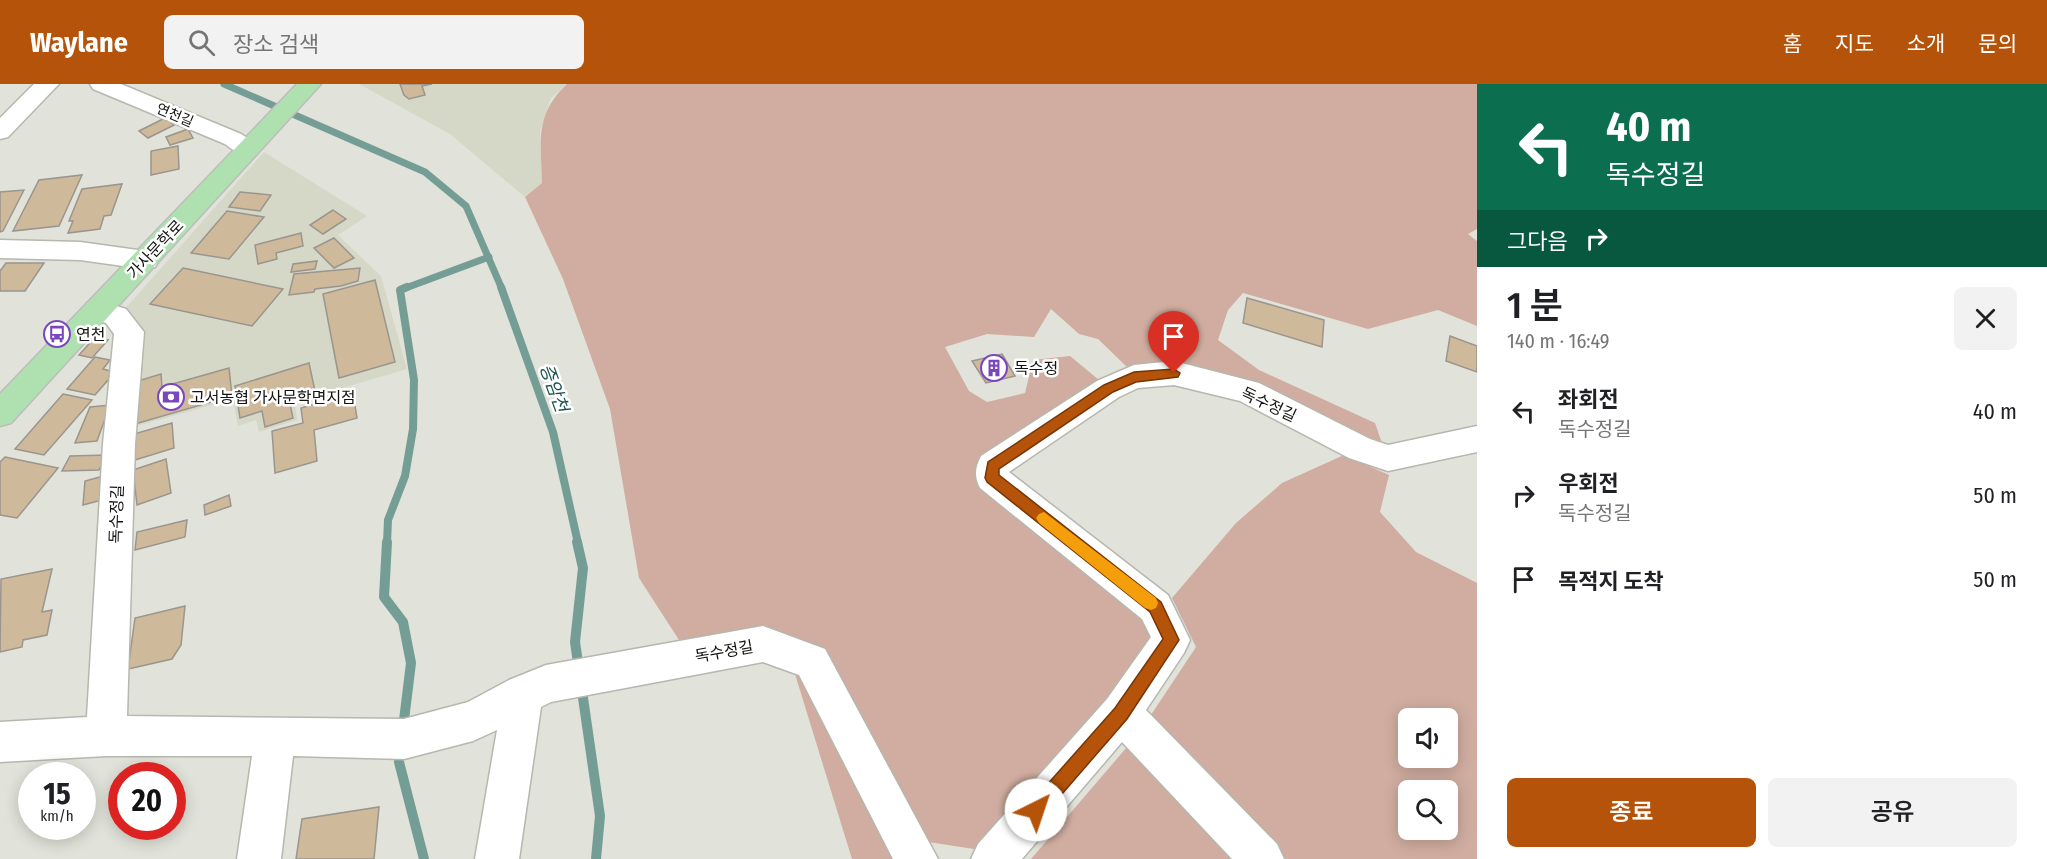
<!DOCTYPE html>
<html lang="ko">
<meta charset="utf-8">
<style>
:root{--surface:#fff;--page:#f2f2f2;--text:#202124;--muted:#757577;--accent:#b45309}
body{margin:0;font-family:"Fira Sans Condensed","Noto Sans KR",sans-serif;background:var(--page);color:var(--text);height:100vh;display:flex;flex-direction:column;font-size:22px;white-space:nowrap}
*{box-sizing:border-box;margin:0}
p{font-size:20px;color:var(--muted)}
.icon{flex:none;width:33px;height:33px;fill:none;stroke:currentColor;stroke-width:2;stroke-linecap:round;stroke-linejoin:round}
.map{position:relative;flex:1;overflow:hidden}
.panel{display:flex;flex-direction:column;background:var(--surface);width:570px}
.panel>*{flex:none}
.top-card{background:#0b6e4f;color:#fff;overflow:hidden}
.fabs{position:absolute;left:1398px;top:624px;display:grid;gap:12px}
.fabs a{display:grid;place-items:center;width:60px;height:60px;border-radius:9px;background:var(--surface);box-shadow:0 3px 15px #0003;font-size:30px}
.speed{position:absolute;left:18px;top:678px;display:flex;gap:12px;font-size:30px;font-weight:700;text-align:center}
.speed>*{display:grid;place-content:center;width:78px;height:78px;border-radius:50%;background:var(--surface);box-shadow:0 3px 15px #0003;line-height:1}
.speed small{font-size:15px;font-weight:400}
.speed .limit{border:9px solid #d22;background:#fff;color:#111}
.pin{position:absolute;display:grid;place-items:center;width:51px;height:51px;color:#fff;margin:-62px -26px;border-radius:50% 50% 50% 0;rotate:-45deg;box-shadow:0 0 6px #0007}
.pin .icon{rotate:45deg}
.me{position:absolute;width:66px;margin:-33px;rotate:41deg;stroke-linejoin:round;filter:drop-shadow(0 0 4px #0008)}
.turn{display:flex;align-items:center;gap:21px;height:126px;padding:0 30px;font-size:27px}
.turn .icon{width:78px;height:78px;stroke-width:2.5}
.turn b{display:block;font-size:42px;line-height:51px}
.then{display:flex;align-items:center;height:57px;padding:0 30px;background:#0003;gap:12px;font-size:22px}
.round{display:grid;place-items:center;flex:none;width:63px;height:63px;border-radius:9px;background:var(--page)}
.overview{display:flex;align-items:center;justify-content:space-between;height:102px;padding:0 30px}
h1{font-size:36px;font-weight:600;line-height:45px}
.button{display:flex;gap:12px;margin-top:auto;padding:12px 30px}
.button a{flex:1;height:69px;border-radius:9px;background:var(--accent);color:#fff;font-size:24px;font-weight:600;line-height:69px;text-align:center}
.button a+a{background:var(--page);color:var(--text)}
ul{padding:0;list-style:none}
li{display:flex;align-items:center;gap:18px;height:84px;padding:0 30px}
li div{flex:1}
li b{display:block;font-size:22px}
li em{font-style:normal}
header{display:flex;align-items:center;gap:36px;box-sizing:border-box;height:84px;padding:0 30px;background:var(--accent);color:#fff}
header strong{font-size:28px}
nav{display:flex;gap:33px;margin-inline-start:auto;font-size:21px}
.search{width:420px;height:54px;background:var(--page);display:flex;align-items:center;gap:15px;box-sizing:border-box;padding:0 21px;border-radius:9px;color:var(--muted);font-size:22px}
main{display:flex;flex:1;min-height:0}
.map>svg:first-child{display:block}
.built{fill:#d6d8c7}
.green{fill:#d0ada0;fill-rule:evenodd}
.lines{fill:none;stroke-linecap:round;stroke-linejoin:round}
.stream-far2{stroke:#749e95;stroke-width:7}
.stream-far1{stroke:#749e95;stroke-width:8}
.stream{stroke:#749e95;stroke-width:10}
.building{fill:#cfb99b;stroke:#9a958e;stroke-width:1.5}
.minor-casing{stroke:#b6b7ae;stroke-width:3}
.major-casing{stroke:#bdbdbc;stroke-width:3}
.minor{fill:#fff;fill-rule:evenodd}
.major{fill:#afe0b0;fill-rule:evenodd}
.route{fill:#b45309;stroke:#753606;stroke-width:1.5}
.slow{fill:#f59e0b}
.labels{text-anchor:middle;stroke-width:5;stroke-linejoin:round;paint-order:stroke}
.far-street-label{font-size:14px;fill:#131310;stroke:#fff}
.street-label{font-size:16px;fill:#131310;stroke:#fff}
.poi-label{font-size:16px;fill:#131310;stroke:#fff;text-anchor:start}
.water-label{font-size:18px;font-style:italic;fill:#1a544a;stroke:#fff}
</style>
<header>
<strong>Waylane</strong>
<div class="search"><svg class="icon" aria-label="search" viewBox="0 0 24 24"><circle cx="10" cy="10" r="6"/><path d="M15 15l6 6"/></svg>장소 검색</div>
<nav><a>홈</a><a>지도</a><a>소개</a><a>문의</a></nav>
</header>
<main>
<div class="map">
<svg width="1477" height="775" viewBox="0 0 1477 775">
<rect width="100%" height="100%" fill="#e1e2d9"/>
<g class="built">
<polygon points="359,0 567,0 551,14 540,47 542,99 525,113 450,50"/>
<polygon points="264,68 367,132 338,151 381,192 407,285 295,318 297,336 259,348 256,336 238,342 233,315 123,346 123,227"/>
</g>
<g class="green">
<path d="M567 0H1477V145L1468 150 1477 157V242L1438 226 1368 245 1243 209 1228 226 1218 256 1259 286 1375 339 1383 362 1171 279 1127 283 1098 255 1079 250 1051 225 1034 253 987 250 945 263 969 307 987 318 1025 309 1033 276 1070 272 1099 296 979 375 977 397 1143 529 1153 551 1106 617 974 765 928 758 765 544 679 556 639 494 610 325 563 195 525 113 542 99C541 58 534 31 567 0Z"/>
<path d="M1344 371 1389 391 1380 428 1416 468 1477 499V775H1277L1145 640 1196 563 1172 514 1236 439 1282 399ZM1408 634H1448V674H1408ZM1408 706H1448V746H1408Z"/>
<polygon points="795,590 808,593 899,775 852,775"/>
<polygon points="1133,656 1246,775 1031,775"/>
</g>
<g class="lines">
<g class="stream-far2">
<polyline points="224,0 425,88 466,122 502,205"/>
<polyline points="403,205 489,173"/>
</g>
<g class="stream-far1">
<polyline points="501,203 553,348 578,459"/>
<polyline points="387,459 388,436 405,392 413,345 414,296 400,206 407,203"/>
</g>
<g class="stream">
<polyline points="387,458 384,513 403,538 411,579 404,636"/>
<polyline points="577,458 583,484 575,558 579,586"/>
<polyline points="581,600 600,732 596,775"/>
<polyline points="399,678 424,775"/>
</g>
</g>
<g class="building">
<polygon points="400,0 432,0 422,2 425,11 409,15 404,11"/>
<polygon points="165,34 174,41 148,54 139,47"/>
<polygon points="188,45 193,54 170,61 166,53"/>
<polygon points="178,62 179,85 151,91 151,67"/>
<polygon points="82,91 59,142 13,147 39,96"/>
<polygon points="122,100 111,131 104,132 100,145 68,149 73,137 69,137 82,105"/>
<polygon points="24,106 3,147 0,148 0,108"/>
<polygon points="240,108 271,111 260,127 229,123"/>
<polygon points="333,126 346,135 323,150 310,141"/>
<polygon points="227,127 264,133 229,175 191,169"/>
<polygon points="301,149 303,162 276,169 277,175 258,180 255,161"/>
<polygon points="334,154 354,174 334,184 314,164"/>
<polygon points="317,177 315,185 291,188 293,180"/>
<polygon points="6,179 44,179 25,207 0,207 0,187"/>
<polygon points="183,184 283,205 252,242 150,220"/>
<polygon points="360,184 358,197 341,202 315,205 314,208 289,211 294,190"/>
<polygon points="375,196 395,278 339,294 323,210"/>
<polygon points="1247,214 1324,236 1322,263 1243,239"/>
<polygon points="1450,252 1477,262 1477,288 1446,277"/>
<polygon points="95,253 108,256 92,274 79,271"/>
<polygon points="1002,270 1015,292 986,299 972,277"/>
<polygon points="95,273 110,276 103,285 111,287 108,296 95,311 67,305"/>
<polygon points="309,279 315,307 289,316 293,334 265,343 262,327 240,334 235,302"/>
<polygon points="229,284 232,312 128,342 128,300 161,290 162,303"/>
<polygon points="353,309 357,334 314,346 317,377 275,389 272,347 303,339 301,324"/>
<polygon points="63,310 92,316 44,371 15,365"/>
<polygon points="110,321 97,357 75,359 90,323"/>
<polygon points="172,339 174,364 135,376 134,350"/>
<polygon points="107,371 99,386 62,387 70,372"/>
<polygon points="5,373 58,384 17,434 0,431 0,378"/>
<polygon points="166,375 171,409 137,421 133,386"/>
<polygon points="107,391 106,415 83,421 85,397"/>
<polygon points="229,411 231,422 205,431 204,421"/>
<polygon points="187,436 185,453 135,466 137,448"/>
<polygon points="52,485 42,528 52,526 47,551 23,556 22,563 0,568 1,495"/>
<polygon points="185,522 181,561 172,575 128,585 135,534"/>
<polygon points="379,723 374,775 296,775 302,735"/>
</g>
<g class="lines">
<defs>
<g id="minor">
<polygon points="34,0 59,0 8,53 0,55 0,34"/>
<path d="M90 0H121L241 50 257 60 260 65 257 70C243 74 236 68 225 60L93 5Z"/>
<polygon points="0,156 80,158 145,167 155,169 159,176 155,183 145,185 80,176 0,174"/>
<polygon points="97,216 126,225 144,248 135,360 127,632 404,635 468,618 509,596 546,581 763,542 825,565 938,775 893,775 799,591 763,578 551,618 541,623 519,775 475,775 497,646 473,657 404,675 293,672 281,775 237,775 252,672 106,672 0,678 0,638 87,633 103,360 114,250 106,239 87,233 83,226 87,219"/>
<path d="M1174 277 1259 299 1370 355 1388 361 1477 342V368L1388 387 1349 374 1240 317 1174 301 1138 304 1119 313 1009 388 1168 511 1190 556 1184 569 1146 626 1277 760 1284 775H1232L1122 658 1022 775H971L978 760 1107 615 1151 553 1142 535 980 404C974 392 975 384 981 372L1097 297 1134 281Z"/>
</g>
<polygon id="major" points="297,0 321,0 11,339 0,342 0,310"/>
</defs>
<use href="#minor" class="minor-casing"/>
<use href="#major" class="major-casing"/>
<use href="#minor" class="minor"/>
<use href="#major" class="major"/>
</g>
<polygon class="route" points="1174,285 1180,289 1178,293 1136,298 1113,308 999,385 999,391 1161,518 1179,556 1127,635 1042,733 1036,735 1030,733 1027,726 1030,720 1115,624 1163,555 1150,528 987,398 985,394 988,378 1104,301 1134,288"/>
<polygon class="slow" points="1044,428 1156,514 1158,519 1156,524 1151,526 1145,524 1039,439 1036,434 1039,430"/>
<defs>
<symbol id="bus-ring" viewBox="-11 -11 22 22"><circle r="9.5" fill="#fff" stroke="#7a46bd" stroke-width="1.5"/><path d="M-5-6H5V4H4V6H2V4H-2V6H-4V4H-5ZM-3.5-4V0h7V-4ZM-3.5 1.2v1.5H-2V1.2ZM2 1.2v1.5H3.5V1.2Z" fill="#7a46bd"/></symbol>
<symbol id="building-ring" viewBox="-11 -11 22 22"><circle r="9.5" fill="#fff" stroke="#7a46bd" stroke-width="1.5"/><path d="M-4-6H4V6H1V3H-1V6H-4ZM-2.5-4.3h1.7v1.8h-1.7ZM.8-4.3h1.7v1.8H.8ZM-2.5-1h1.7V.8h-1.7ZM.8-1h1.7V.8H.8Z" fill="#7a46bd"/></symbol>
<symbol id="bank-ring" viewBox="-11 -11 22 22"><circle r="9.5" fill="#fff" stroke="#7a46bd" stroke-width="1.5"/><path d="M-6-4H6V4H-6ZM0-2.3a2.3 2.3 0 1 0 0 4.6a2.3 2.3 0 1 0 0-4.6Z" fill="#7a46bd"/></symbol>
</defs>
<g fill-rule="evenodd">
<use href="#bus-ring" x="42" y="235" width="30" height="30"/>
<use href="#building-ring" x="979" y="269" width="30" height="30"/>
<use href="#bank-ring" x="156" y="298" width="30" height="30"/>
</g>
<g class="labels">
<g class="far-street-label">
<text transform="translate(175 31) rotate(23)" y="5">연천길</text>
</g>
<g class="street-label">
<text transform="translate(155 165) rotate(-47)" y="6">가사문학로</text>
<text transform="translate(1269 320) rotate(25)" y="6">독수정길</text>
<text transform="translate(116 430) rotate(-88)" y="6">독수정길</text>
<text transform="translate(724 567) rotate(-10)" y="6">독수정길</text>
</g>
<g class="poi-label">
<text x="76" y="256">연천</text>
<text x="1014" y="290">독수정</text>
<text x="190" y="319">고서농협 가사문학면지점</text>
</g>
<g class="water-label">
<text transform="translate(554 304) rotate(70)" y="6">증암천</text>
</g>
</g>
</svg>
<div class="fabs">
<a><svg class="icon" aria-label="sound" viewBox="0 0 24 24"><path d="M4 9h4l5-4v14l-5-4H4zM17 9q2 3 0 6"/></svg></a>
<a><svg class="icon" aria-label="search" viewBox="0 0 24 24"><circle cx="10" cy="10" r="6"/><path d="M15 15l6 6"/></svg></a>
</div>
<div class="speed"><div>15<small>km/h</small></div><div class="limit">20</div></div>
<div class="pin" style="left:1174px;top:289px;background:#d93025"><svg class="icon" aria-label="arrive" viewBox="0 0 24 24"><path d="M6 21V4h12l-3 4 3 4H6"/></svg></div>
<svg class="me" style="left:1036px;top:726px" viewBox="-20 -20 40 40"><circle r="19" fill="#fff"/><path d="M0-13L10 11 0 6-10 11z" fill="#b45309"/></svg>
</div>
<section class="panel">
<div class="top-card">
<div class="turn"><svg class="icon" aria-label="left" viewBox="0 0 24 24"><path d="M17 20v-9H6M10 6l-5 5 5 5"/></svg><div><b>40 m</b>독수정길</div></div>
<div class="then">그다음<svg class="icon" aria-label="right" viewBox="0 0 24 24"><path d="M7 20v-9h11M14 6l5 5-5 5"/></svg></div>
</div>
<div class="overview"><div><h1>1 분</h1><p>140 m · 16:49</p></div><a class="round"><svg class="icon" aria-label="close" viewBox="0 0 24 24"><path d="M6 6l12 12M18 6L6 18"/></svg></a></div>
<ul>
<li><svg class="icon" aria-label="left" viewBox="0 0 24 24"><path d="M17 20v-9H6M10 6l-5 5 5 5"/></svg><div><b>좌회전</b><p>독수정길</p></div><em>40 m</em></li>
<li><svg class="icon" aria-label="right" viewBox="0 0 24 24"><path d="M7 20v-9h11M14 6l5 5-5 5"/></svg><div><b>우회전</b><p>독수정길</p></div><em>50 m</em></li>
<li><svg class="icon" aria-label="arrive" viewBox="0 0 24 24"><path d="M6 21V4h12l-3 4 3 4H6"/></svg><div><b>목적지 도착</b></div><em>50 m</em></li>
</ul>
<div class="button"><a>종료</a><a>공유</a></div>
</section>
</main>
